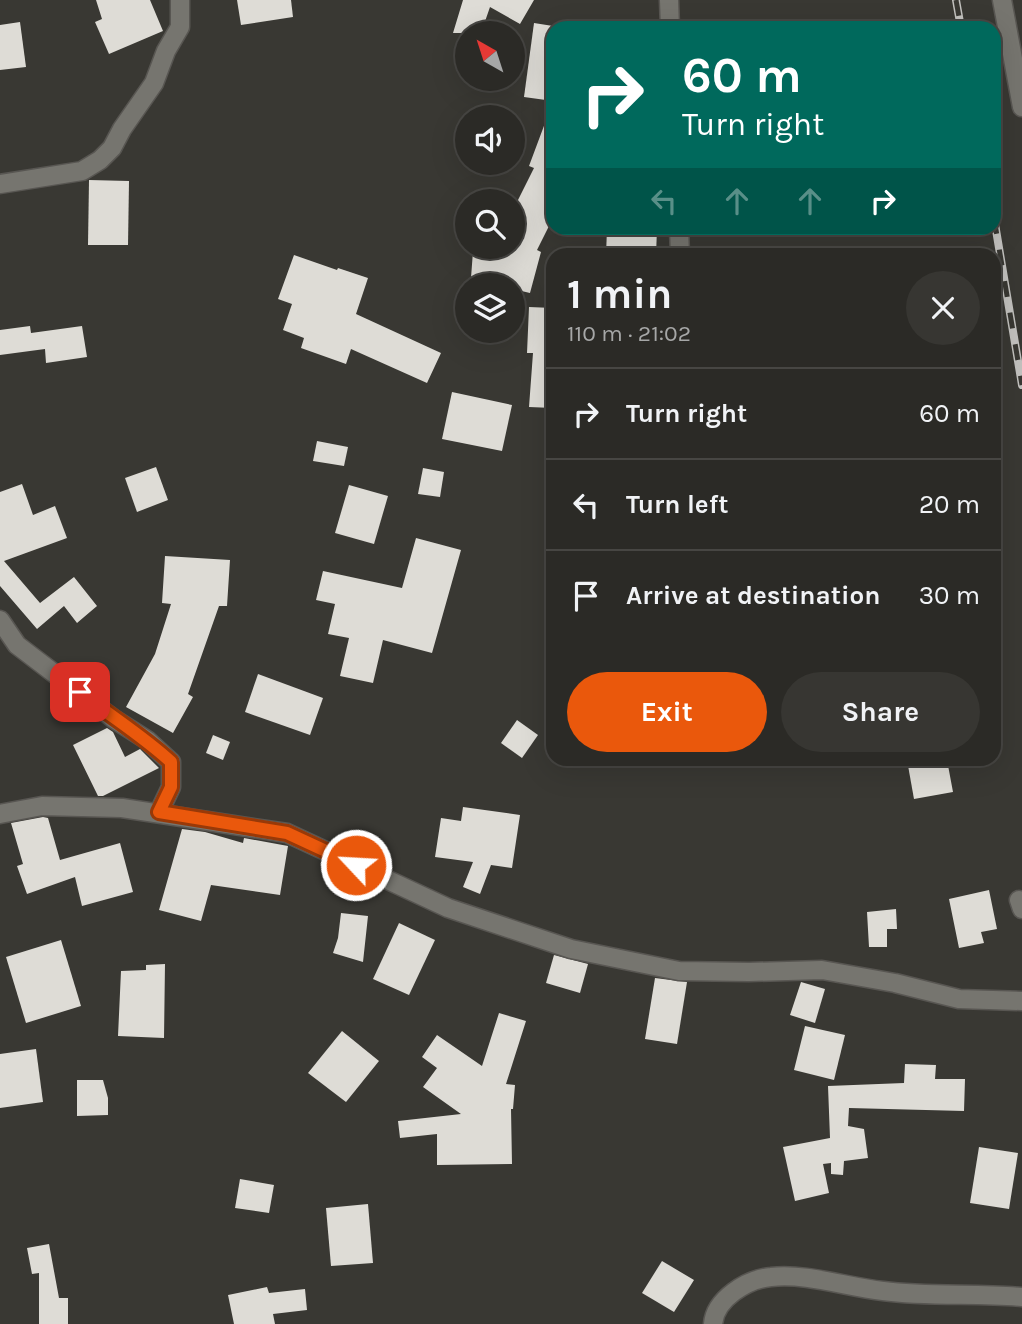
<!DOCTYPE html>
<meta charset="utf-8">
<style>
:root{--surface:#2b2a26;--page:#373632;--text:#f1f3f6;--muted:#a6a7a7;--line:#474643;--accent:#ea580c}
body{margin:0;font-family:Karla,sans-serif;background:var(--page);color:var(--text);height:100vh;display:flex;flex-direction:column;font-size:26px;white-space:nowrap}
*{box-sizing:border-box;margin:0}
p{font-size:23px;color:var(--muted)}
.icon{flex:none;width:38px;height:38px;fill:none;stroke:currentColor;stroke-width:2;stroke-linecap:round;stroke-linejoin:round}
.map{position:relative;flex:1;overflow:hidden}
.sheet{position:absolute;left:546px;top:248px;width:455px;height:518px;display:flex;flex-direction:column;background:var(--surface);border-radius:21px;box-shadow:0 7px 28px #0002,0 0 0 2px var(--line)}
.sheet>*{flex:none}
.banner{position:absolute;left:546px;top:21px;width:455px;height:214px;border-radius:21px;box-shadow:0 7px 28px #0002,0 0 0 2px var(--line);background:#00695c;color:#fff;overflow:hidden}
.needle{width:46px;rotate:321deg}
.fabs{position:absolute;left:455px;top:21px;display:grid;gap:14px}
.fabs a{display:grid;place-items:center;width:70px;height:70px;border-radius:50%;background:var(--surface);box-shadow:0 7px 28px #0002,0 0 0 2px var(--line);font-size:35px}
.pin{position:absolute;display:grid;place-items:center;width:60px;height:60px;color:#fff;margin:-30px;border-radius:14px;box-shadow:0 4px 10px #0006}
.me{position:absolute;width:77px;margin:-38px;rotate:295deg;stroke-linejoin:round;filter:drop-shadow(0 0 5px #0008)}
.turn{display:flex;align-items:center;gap:24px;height:147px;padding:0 21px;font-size:32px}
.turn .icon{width:91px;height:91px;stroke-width:2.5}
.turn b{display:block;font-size:49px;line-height:60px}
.lanes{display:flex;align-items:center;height:66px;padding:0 21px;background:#0003;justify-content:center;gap:35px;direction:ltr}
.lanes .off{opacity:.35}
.round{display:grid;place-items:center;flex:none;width:74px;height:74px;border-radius:37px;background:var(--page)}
.overview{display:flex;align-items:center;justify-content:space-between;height:119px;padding:0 21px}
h1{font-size:42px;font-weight:700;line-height:52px}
.primary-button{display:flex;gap:14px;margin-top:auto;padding:14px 21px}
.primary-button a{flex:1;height:80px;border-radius:42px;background:var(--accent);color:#fff;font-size:28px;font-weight:700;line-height:80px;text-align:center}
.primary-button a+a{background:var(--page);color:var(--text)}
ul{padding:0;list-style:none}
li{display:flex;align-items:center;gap:21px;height:91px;padding:0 21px;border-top:2px solid var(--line)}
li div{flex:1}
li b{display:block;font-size:26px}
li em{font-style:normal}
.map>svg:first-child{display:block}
.building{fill:#dedcd6}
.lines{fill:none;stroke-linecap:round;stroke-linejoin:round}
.minor-casing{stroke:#585652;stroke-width:21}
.minor{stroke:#76756f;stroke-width:18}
.rail-casing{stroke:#c2c1be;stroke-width:8}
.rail{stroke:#393833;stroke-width:5;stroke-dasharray:16;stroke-linecap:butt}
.route-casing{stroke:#983908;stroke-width:18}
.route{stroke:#ea580c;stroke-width:12}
</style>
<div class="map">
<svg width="1022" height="1324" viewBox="0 0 1022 1324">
<rect width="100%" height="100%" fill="#393833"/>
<g class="building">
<polygon points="96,0 150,0 163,31 109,54 95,22 102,19"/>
<polygon points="237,0 291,0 293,17 241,25"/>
<polygon points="463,0 534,0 520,24 490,7 481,33 453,33"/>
<polygon points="20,22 26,67 0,70 0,25"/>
<polygon points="534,23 553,26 553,101 524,97"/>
<polygon points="551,107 553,218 537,250 541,252 530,293 513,289 513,285 500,285 471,278 473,251 488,252 489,247 513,247 513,210 534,168 529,166"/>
<polygon points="89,180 129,181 128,245 88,245"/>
<polygon points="607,228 657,228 656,256 606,256"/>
<polygon points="294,255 337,270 338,268 368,278 356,314 441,353 427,383 351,349 346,364 301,348 304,338 283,330 292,304 278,299"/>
<polygon points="529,307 553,308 553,408 529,407 533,353 527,353"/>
<polygon points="30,326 31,333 82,326 87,357 46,363 45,349 0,355 0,330"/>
<polygon points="452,392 512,405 502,451 442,439"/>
<polygon points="317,441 348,447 344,466 313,461"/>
<polygon points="156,467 168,500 137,512 125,478"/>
<polygon points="423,468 444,472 440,497 418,494"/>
<polygon points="22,484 33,515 55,506 67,538 4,561 40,603 74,577 97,606 77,623 64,606 37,629 0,586 0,492"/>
<polygon points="349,485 388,496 374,544 335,533"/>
<polygon points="416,538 461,550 432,653 383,640 373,683 340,676 349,638 328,634 335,604 316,600 323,571 402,588"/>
<polygon points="165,556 230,560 227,606 219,606 188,694 193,697 173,733 126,707 155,654 171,604 162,603"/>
<polygon points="258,674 323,698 310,735 245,712"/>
<polygon points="517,720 538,735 522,758 501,743"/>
<polygon points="107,728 113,732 125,757 140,749 159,768 103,796 98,796 73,745"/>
<polygon points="213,735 230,742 223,760 206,753"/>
<polygon points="907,760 947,760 953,792 914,799"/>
<polygon points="463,807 520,815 512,868 491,865 480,894 463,887 473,862 435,857 441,818 461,821"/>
<polygon points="43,817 48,818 60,860 120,843 133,892 82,906 75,877 27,894 17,866 23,864 11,823"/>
<polygon points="182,829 205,832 243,843 244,838 288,846 280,895 211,885 201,921 159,910"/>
<polygon points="989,890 997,929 981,932 984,943 959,948 949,899"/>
<polygon points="896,909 897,929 887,929 887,947 869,947 867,912"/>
<polygon points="341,913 368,916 363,962 333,953 338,938"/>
<polygon points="399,923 435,940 409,995 373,979"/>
<polygon points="61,940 81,1006 26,1023 6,957"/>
<polygon points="554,955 588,964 580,993 546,983"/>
<polygon points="165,964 164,1038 118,1036 121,971 146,970 146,965"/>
<polygon points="655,978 687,982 677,1044 645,1039"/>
<polygon points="801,982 825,989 815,1023 790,1015"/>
<polygon points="499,1013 526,1021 506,1084 515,1085 513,1109 511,1109 512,1164 437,1165 437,1134 400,1138 398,1121 461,1114 423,1087 437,1068 422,1057 437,1035 482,1066"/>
<polygon points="805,1026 845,1035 834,1080 794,1070"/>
<polygon points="342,1031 379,1061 346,1102 308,1073"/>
<polygon points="36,1049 43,1102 0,1108 0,1054"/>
<polygon points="905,1064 936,1065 935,1079 965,1079 964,1111 849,1108 848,1126 864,1129 868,1158 844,1161 843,1175 831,1174 831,1163 823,1164 829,1193 795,1201 783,1147 830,1138 828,1086 904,1083"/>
<polygon points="77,1080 103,1080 108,1098 108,1115 77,1116"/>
<polygon points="979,1147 1018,1153 1009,1209 970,1203"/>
<polygon points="240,1179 274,1185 269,1213 235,1208"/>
<polygon points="368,1204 373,1263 331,1266 326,1208"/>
<polygon points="49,1244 59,1298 68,1298 68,1324 39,1324 39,1273 32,1274 27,1248"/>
<polygon points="662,1261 694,1280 674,1312 642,1293"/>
<polygon points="267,1287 269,1293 305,1289 307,1310 273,1314 275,1324 234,1324 228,1295"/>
</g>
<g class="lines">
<defs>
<g id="minor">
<polyline points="669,0 670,28"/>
<polyline points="1002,0 1022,107"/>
<polyline points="0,184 82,171 100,160 112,148 122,129 154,83 166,51 180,27 180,0"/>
<polyline points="679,228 680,256"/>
<polyline points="0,620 17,645 114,719 147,740 171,762 171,787 159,812"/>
<polyline points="0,814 42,806 122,808 287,833 448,908 571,949 679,971 749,972 822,970 895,983 959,999 1022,1001"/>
<polyline points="1019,900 1022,909"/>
<path d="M713 1324C715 1299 747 1279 771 1277 807 1273 846 1287 883 1291 928 1297 976 1293 1022 1297"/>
</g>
</defs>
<use href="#minor" class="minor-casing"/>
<use href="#minor" class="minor"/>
<defs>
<g id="rail">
<polyline points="956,0 961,28"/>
<polyline points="994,218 1022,385"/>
</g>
</defs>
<use href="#rail" class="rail-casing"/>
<use href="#rail" class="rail"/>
</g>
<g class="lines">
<defs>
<path id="route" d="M80 692C110 716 143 736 171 762V787L159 812 287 833 356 865"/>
</defs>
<use href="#route" class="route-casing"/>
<use href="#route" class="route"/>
</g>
</svg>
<div class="fabs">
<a><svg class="needle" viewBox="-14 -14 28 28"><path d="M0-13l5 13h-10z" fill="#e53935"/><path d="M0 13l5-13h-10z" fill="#a6a7a7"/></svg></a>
<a><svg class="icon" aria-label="sound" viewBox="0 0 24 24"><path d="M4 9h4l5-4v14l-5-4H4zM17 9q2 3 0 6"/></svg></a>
<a><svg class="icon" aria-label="search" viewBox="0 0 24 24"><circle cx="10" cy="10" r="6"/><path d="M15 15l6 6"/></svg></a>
<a><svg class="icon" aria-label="layers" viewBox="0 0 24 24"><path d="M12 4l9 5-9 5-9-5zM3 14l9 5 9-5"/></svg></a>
</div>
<div class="pin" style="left:80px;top:692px;background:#d93025"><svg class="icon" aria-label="arrive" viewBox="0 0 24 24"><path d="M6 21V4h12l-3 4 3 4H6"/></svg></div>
<svg class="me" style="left:356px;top:865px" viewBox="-20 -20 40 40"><circle r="17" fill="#ea580c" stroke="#fff" stroke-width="3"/><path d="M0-11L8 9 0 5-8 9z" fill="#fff"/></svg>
<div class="banner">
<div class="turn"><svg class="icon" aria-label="right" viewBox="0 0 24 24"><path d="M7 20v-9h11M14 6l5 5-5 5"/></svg><div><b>60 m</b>Turn right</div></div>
<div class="lanes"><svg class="icon off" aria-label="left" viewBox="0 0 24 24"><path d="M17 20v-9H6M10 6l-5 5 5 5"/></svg><svg class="icon off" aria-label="ahead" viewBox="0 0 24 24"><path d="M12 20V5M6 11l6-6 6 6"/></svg><svg class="icon off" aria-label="ahead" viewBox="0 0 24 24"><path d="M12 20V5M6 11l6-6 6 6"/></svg><svg class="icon" aria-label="right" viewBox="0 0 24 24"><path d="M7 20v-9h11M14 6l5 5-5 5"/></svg></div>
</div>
<section class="sheet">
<div class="overview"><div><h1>1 min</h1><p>110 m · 21:02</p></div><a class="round"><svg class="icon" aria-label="close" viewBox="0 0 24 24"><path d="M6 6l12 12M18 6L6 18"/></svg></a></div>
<ul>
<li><svg class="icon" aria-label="right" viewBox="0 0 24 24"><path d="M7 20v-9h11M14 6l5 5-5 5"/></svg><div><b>Turn right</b></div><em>60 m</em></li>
<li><svg class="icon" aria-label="left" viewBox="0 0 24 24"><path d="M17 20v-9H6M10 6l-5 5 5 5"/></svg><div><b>Turn left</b></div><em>20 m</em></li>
<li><svg class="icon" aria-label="arrive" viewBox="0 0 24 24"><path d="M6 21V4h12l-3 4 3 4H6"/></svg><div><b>Arrive at destination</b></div><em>30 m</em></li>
</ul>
<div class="primary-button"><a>Exit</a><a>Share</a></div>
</section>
</div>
